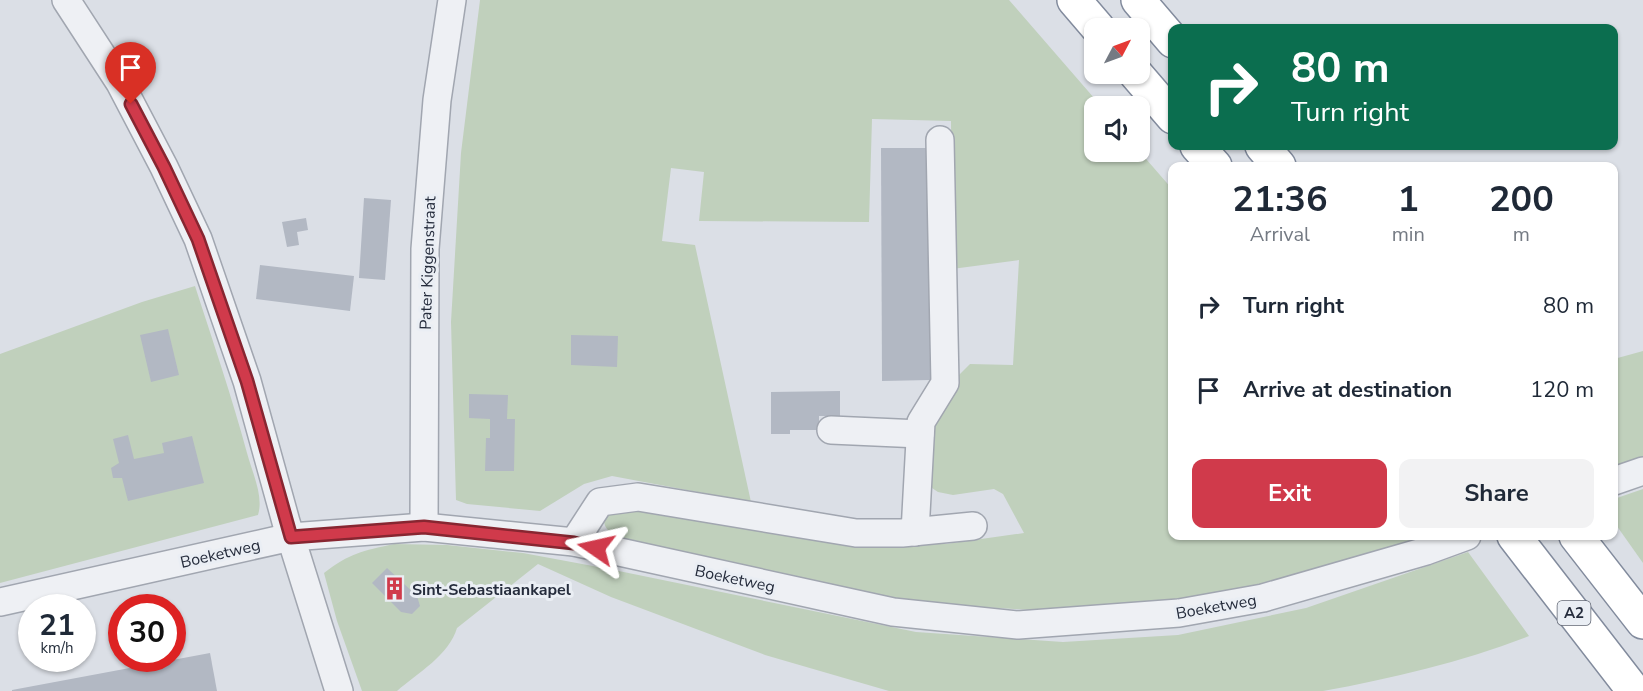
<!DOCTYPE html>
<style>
:root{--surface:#fff;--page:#f2f2f3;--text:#1f2937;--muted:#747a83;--accent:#d03a4b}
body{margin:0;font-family:"Nunito Sans",sans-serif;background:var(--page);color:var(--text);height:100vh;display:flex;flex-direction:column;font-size:22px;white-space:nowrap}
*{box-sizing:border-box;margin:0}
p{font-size:20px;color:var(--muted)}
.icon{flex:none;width:33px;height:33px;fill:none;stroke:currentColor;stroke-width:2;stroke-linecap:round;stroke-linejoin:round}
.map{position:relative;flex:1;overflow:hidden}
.details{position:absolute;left:1168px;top:162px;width:450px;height:378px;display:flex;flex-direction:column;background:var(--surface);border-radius:12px;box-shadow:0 2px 4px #0004}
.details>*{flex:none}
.top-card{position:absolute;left:1168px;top:24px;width:450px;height:126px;border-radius:12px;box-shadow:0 2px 4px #0004;background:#0b6e4f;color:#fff;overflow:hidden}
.needle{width:39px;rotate:49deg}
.buttons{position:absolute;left:1084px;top:18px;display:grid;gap:12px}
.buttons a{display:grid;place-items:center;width:66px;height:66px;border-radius:12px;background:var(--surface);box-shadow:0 2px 4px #0004;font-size:30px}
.speed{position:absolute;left:18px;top:594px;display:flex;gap:12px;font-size:30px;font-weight:700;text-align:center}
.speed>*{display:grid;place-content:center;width:78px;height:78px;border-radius:50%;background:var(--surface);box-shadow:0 2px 4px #0004;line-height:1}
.speed small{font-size:15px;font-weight:400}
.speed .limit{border:9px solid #d22;background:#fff;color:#111}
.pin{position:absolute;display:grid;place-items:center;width:51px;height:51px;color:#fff;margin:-62px -26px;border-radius:50% 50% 50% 0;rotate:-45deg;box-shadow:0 0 6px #0007}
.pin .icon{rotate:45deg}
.me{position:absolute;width:66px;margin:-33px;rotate:281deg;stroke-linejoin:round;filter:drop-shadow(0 0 4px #0008)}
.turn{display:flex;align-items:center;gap:21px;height:126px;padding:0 24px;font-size:27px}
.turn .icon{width:78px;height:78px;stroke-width:2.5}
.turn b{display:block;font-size:42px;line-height:51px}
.eta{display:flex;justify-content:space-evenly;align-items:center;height:102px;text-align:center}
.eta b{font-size:36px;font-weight:700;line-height:42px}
.primary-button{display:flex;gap:12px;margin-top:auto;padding:12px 24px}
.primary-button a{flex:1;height:69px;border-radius:12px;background:var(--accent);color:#fff;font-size:24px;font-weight:700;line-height:69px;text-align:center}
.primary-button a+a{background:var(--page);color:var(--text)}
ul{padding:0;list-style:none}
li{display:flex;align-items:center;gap:18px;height:84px;padding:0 24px}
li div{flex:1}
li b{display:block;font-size:22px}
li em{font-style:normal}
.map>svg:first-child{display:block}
.green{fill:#c0d0bc}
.building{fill:#b2b8c3}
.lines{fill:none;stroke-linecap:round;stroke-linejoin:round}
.minor-casing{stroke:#a1a6b0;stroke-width:30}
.highway-casing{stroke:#828b9d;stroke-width:36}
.minor{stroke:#eef0f4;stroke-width:27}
.highway{stroke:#fff;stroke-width:33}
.route-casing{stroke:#872631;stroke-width:15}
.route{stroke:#d03a4b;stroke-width:10}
.labels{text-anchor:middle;stroke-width:6;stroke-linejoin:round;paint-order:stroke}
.shield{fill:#eaeef4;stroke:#606673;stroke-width:1.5}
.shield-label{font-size:15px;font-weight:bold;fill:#252c3c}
.street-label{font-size:16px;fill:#252c3c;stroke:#eaeef4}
.poi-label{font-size:16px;font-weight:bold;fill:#252c3c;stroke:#eaeef4;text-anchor:start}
</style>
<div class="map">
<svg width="1643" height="691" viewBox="0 0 1643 691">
<rect width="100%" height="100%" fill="#dbdfe6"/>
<g class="green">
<path d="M480 0H1009L1101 106H1095V152H1140L1173 190V536H1424L1299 579 1174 605 1062 612 920 603 622 541C611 533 602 529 604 515L622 502 898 544H946L1024 533 1003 494 994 489 953 495 938 492 929 486 938 396 970 364 1013 365 1019 260 952 269 951 121 872 119 869 222 699 221 704 172 671 168 662 241 695 245 751 502 612 476 584 484 540 511 467 504 456 500 451 322 461 153Z"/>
<path d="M195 286C213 342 232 397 247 453 252 472 264 496 258 515L0 583V354L142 302Z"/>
<polygon points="1643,351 1643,458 1614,468 1614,359"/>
<polygon points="1643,489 1643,563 1614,522 1614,499"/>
<path d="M394 544 447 545 523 553 609 569 916 632 1063 642 1178 635 1306 608 1468 552 1529 636C1463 662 1393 678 1323 691H889L765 655 611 597 538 564 457 628C449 655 418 673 397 691H362L337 621 324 573C350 553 362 551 394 544Z"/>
</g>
<g class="building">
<polygon points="881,148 929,148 930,380 882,381"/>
<polygon points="364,198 391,200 385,280 359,278"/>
<polygon points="306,218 308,230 297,232 299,245 287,247 282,222"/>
<polygon points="260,265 354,276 350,311 256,299"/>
<polygon points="168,329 179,375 151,382 140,335"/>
<polygon points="571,335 618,336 617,367 571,365"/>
<polygon points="840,391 840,416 819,416 819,430 790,430 790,434 771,434 771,392"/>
<polygon points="469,394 508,395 507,419 515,419 514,471 485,471 486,438 490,438 490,419 469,418"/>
<polygon points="128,435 134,459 164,453 162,443 192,436 204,483 128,501 122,478 113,478 111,468 119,463 113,439"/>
<polygon points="387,568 417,596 420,606 412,614 401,612 372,583"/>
<polygon points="210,653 217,691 12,691 12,690"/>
</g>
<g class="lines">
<defs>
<g id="minor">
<polyline points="66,0 120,83 164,167 198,239 247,381 286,522 339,691"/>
<polyline points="831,430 920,434"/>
<polyline points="1614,481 1643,471"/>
<polyline points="424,527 425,249 437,100 452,0"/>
<polyline points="915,532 921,422 945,383 940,140"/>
<polyline points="574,542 600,502 638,497 856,533 902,533 973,526"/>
<polyline points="0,602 291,537 424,527 574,542 893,612 1018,625 1179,613 1263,598 1426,551 1467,536"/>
</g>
<g id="highway">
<polyline points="1074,0 1098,28"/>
<polyline points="1138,0 1173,41"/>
<polyline points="1136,74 1173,117"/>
<polyline points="1197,146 1215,166"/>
<polyline points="1262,146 1279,166"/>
<polyline points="1514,536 1634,691"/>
<polyline points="1576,536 1643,622"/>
</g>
</defs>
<use href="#minor" class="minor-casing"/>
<use href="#highway" class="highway-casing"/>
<use href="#minor" class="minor"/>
<use href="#highway" class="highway"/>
</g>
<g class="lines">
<defs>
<polyline id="route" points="131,104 164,167 198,239 247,381 291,537 424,527 574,543 596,548"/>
</defs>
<use href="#route" class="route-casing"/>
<use href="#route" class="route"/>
</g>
<defs>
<symbol id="building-bare" viewBox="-9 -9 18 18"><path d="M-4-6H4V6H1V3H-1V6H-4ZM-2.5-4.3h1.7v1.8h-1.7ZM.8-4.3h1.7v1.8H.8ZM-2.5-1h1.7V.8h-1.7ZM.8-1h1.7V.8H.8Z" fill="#d03a4b" stroke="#eaeef4" stroke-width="2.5" paint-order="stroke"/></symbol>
</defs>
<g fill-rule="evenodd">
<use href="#building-bare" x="378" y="572" width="33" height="33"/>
</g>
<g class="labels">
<rect class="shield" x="1557.5" y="601" width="33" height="24" rx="4.5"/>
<g class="shield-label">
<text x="1574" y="618">A2</text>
</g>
<g class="street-label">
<text transform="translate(427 263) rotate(-88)" y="6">Pater Kiggenstraat</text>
<text transform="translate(220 553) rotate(-13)" y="6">Boeketweg</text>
<text transform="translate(735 578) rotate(12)" y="6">Boeketweg</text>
<text transform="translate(1216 606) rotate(-10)" y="6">Boeketweg</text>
</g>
<g class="poi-label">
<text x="412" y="595">Sint-Sebastiaankapel</text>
</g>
</g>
</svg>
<div class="buttons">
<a><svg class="needle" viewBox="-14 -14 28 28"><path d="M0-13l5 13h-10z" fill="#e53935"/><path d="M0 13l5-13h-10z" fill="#747a83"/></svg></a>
<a><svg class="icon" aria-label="sound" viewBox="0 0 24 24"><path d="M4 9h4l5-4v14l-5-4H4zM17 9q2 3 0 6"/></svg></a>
</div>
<div class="speed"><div>21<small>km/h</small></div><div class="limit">30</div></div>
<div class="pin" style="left:131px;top:104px;background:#d93025"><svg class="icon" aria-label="arrive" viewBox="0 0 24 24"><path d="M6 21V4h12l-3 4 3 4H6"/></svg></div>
<svg class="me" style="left:596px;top:548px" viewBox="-20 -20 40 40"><path d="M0-17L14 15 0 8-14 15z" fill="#d03a4b" stroke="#fff" stroke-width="4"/></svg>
<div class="top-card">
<div class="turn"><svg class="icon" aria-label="right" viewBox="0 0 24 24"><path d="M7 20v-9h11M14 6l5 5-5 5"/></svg><div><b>80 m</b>Turn right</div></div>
</div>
<section class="details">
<div class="eta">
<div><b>21:36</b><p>Arrival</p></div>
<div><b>1</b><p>min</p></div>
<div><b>200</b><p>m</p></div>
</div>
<ul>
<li><svg class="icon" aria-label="right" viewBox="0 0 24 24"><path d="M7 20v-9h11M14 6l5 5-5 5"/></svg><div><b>Turn right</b></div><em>80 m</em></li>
<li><svg class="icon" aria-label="arrive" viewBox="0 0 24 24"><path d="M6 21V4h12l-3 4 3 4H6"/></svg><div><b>Arrive at destination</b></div><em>120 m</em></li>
</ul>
<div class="primary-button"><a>Exit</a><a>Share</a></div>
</section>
</div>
